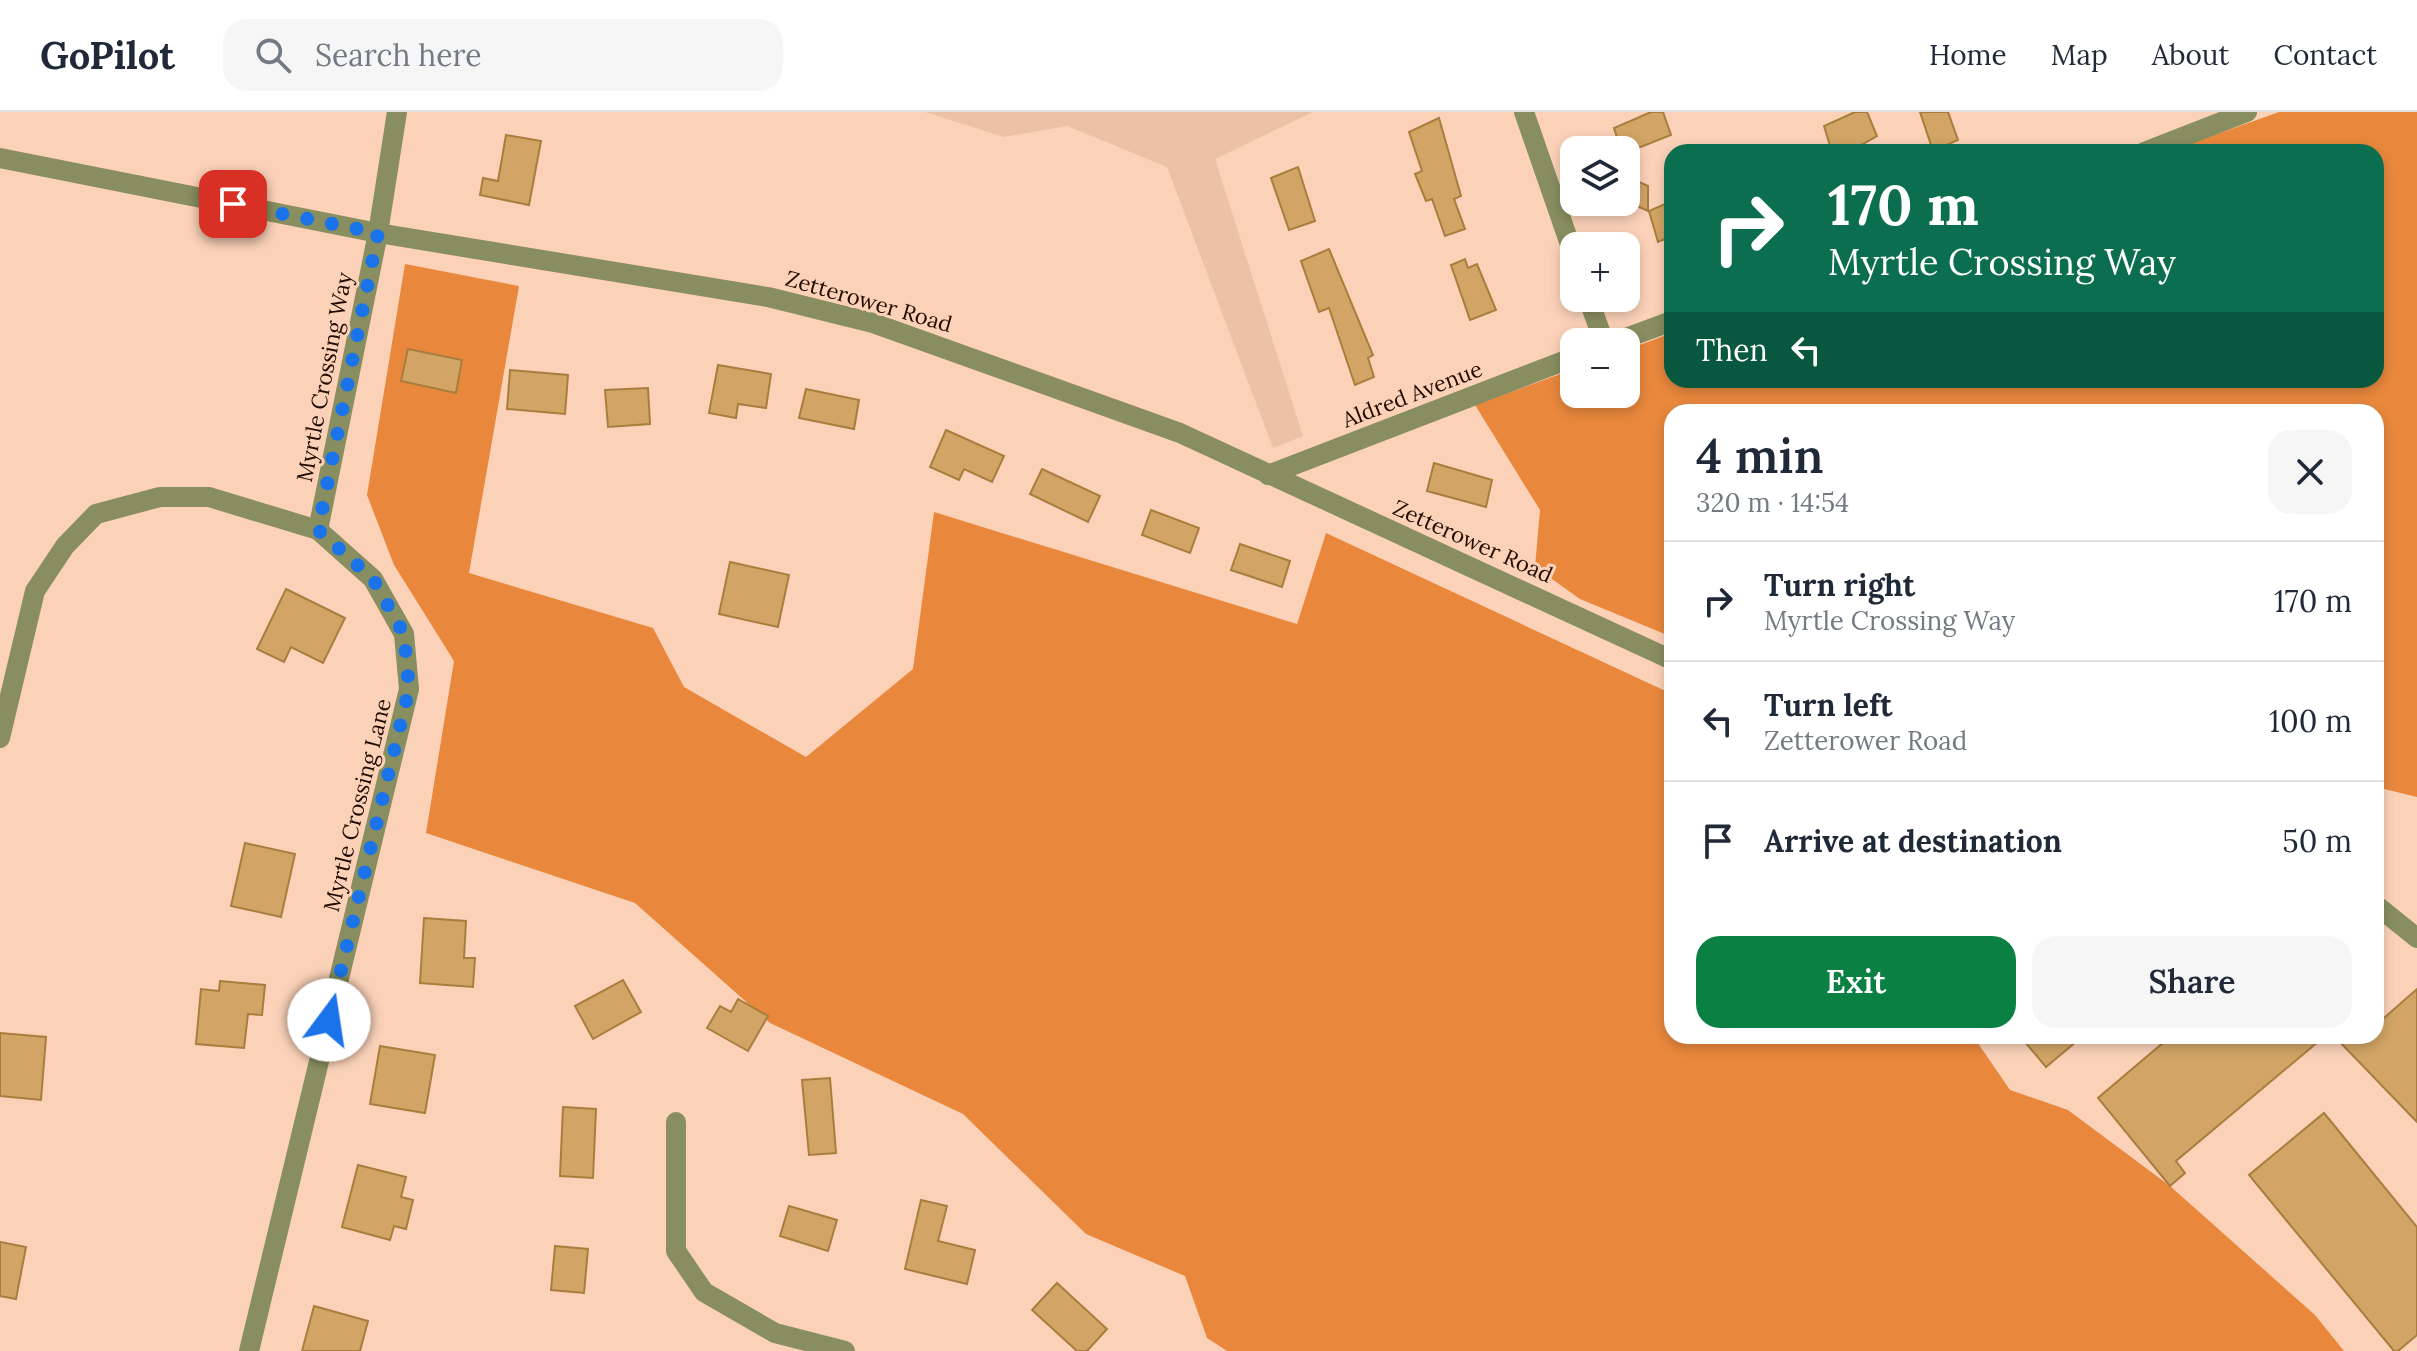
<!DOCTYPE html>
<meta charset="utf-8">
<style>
:root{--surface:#fff;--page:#f6f6f7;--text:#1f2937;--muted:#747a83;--line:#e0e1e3;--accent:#0b8043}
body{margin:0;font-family:Lora,serif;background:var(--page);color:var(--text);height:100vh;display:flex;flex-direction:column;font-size:30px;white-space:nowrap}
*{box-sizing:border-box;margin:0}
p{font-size:26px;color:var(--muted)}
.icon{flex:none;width:44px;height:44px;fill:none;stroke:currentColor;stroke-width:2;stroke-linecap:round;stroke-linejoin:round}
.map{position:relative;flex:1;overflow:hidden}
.panel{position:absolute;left:1664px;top:292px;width:720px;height:640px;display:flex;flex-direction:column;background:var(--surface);border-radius:24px;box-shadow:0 4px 12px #0003}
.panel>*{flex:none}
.hud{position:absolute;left:1664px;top:32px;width:720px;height:244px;border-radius:24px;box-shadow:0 4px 12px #0003;background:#0b6e4f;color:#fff;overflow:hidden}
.fabs{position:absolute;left:1560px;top:24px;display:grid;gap:16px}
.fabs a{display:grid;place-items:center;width:80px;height:80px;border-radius:16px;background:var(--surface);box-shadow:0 4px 12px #0003;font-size:40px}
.pin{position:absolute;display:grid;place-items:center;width:68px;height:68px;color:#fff;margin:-34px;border-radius:16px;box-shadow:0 4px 12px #0006}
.me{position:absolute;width:88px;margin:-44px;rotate:14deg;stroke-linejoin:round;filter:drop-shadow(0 0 6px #0008)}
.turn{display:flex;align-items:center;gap:28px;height:168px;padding:0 32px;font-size:36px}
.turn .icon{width:104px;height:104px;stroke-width:2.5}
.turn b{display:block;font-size:56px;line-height:68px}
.then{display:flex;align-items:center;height:76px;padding:0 32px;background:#0003;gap:16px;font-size:30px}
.round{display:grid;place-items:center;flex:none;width:84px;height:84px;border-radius:24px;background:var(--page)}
.headline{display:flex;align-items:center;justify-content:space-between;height:136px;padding:0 32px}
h1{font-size:48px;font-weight:600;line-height:60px}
.primary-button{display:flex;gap:16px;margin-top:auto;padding:16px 32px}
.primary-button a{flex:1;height:92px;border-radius:24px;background:var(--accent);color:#fff;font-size:32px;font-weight:600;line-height:92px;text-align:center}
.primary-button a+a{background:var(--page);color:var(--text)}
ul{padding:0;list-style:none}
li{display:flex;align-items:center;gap:24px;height:120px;padding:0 32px;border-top:2px solid var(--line)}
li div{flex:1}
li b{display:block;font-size:30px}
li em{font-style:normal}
header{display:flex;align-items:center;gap:48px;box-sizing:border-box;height:112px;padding:0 40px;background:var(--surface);border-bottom:2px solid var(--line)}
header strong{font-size:38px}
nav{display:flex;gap:44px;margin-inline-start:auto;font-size:28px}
.search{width:560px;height:72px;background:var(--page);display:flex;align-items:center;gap:20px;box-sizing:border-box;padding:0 28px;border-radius:24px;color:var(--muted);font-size:30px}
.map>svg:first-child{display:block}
.built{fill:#edc1a5}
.forest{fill:#e9883d}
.building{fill:#d2a566;stroke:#a97d3e;stroke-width:2}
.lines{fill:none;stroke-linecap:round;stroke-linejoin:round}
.minor{stroke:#888e5f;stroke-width:20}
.route{stroke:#1a73e8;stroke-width:14;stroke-dasharray:0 25.2}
.labels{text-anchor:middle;stroke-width:6;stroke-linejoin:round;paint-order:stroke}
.street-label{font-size:22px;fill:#220b00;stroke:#fbd2b8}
</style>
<header>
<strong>GoPilot</strong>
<div class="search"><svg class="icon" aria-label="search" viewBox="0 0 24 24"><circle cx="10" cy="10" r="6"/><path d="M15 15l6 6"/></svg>Search here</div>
<nav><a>Home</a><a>Map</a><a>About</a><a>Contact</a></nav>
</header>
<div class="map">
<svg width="2417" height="1239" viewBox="0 0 2417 1239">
<rect width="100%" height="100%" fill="#fbd2b8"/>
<polygon class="built" points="925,0 1313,0 1215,47 1303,324 1273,336 1167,55 1067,14 1004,25"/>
<g class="forest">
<polygon points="2279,0 2417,0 2417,685 2376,675 2376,300 1672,300 1672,525 1580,487 1535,455 1540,398 1475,293 1574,257 1574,282 1626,282 1626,238 1672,221 1672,268 2376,268 2376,40 2167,40"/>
<polygon points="405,152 519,174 469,461 653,516 684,575 806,645 913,557 934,400 1297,512 1326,421 1672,582 1672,924 1973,924 2010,978 2068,998 2170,1074 2315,1203 2344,1239 1227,1239 1207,1226 1185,1164 1086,1122 963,1002 770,911 635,791 426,721 454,549 394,453 367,383"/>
</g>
<g class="building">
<polygon points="1651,0 1663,0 1671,23 1633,38 1621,38 1614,16"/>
<polygon points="1855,0 1867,0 1877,24 1849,40 1832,40 1824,14"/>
<polygon points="1920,0 1948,0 1958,28 1933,39"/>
<polygon points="1439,6 1461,84 1454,87 1465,117 1445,124 1432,87 1426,89 1415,62 1422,59 1409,20"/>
<polygon points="506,23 541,29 529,93 480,83 483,66 498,69"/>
<polygon points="1298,55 1315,109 1289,118 1271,66"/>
<polygon points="1632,67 1648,74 1648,99 1628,90"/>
<polygon points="1672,89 1672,124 1658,130 1649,99"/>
<polygon points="1329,137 1373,243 1368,246 1374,265 1355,273 1329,196 1319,200 1301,149"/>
<polygon points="1465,147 1468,156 1477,152 1496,198 1470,208 1451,153"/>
<polygon points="408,237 462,248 456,281 401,269"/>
<polygon points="718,253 771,262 766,296 738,292 736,306 709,301"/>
<polygon points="510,258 568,263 565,302 507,297"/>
<polygon points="648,276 650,312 608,315 605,278"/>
<polygon points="806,277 859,288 854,317 799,306"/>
<polygon points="946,318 1004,344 992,370 964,357 959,368 930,355"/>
<polygon points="1434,351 1492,368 1486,395 1427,379"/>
<polygon points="1042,357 1100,384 1088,410 1030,382"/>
<polygon points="1151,398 1199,416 1190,441 1142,423"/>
<polygon points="1240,432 1290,449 1282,475 1231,458"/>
<polygon points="730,450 789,463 778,515 719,502"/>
<polygon points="286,477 345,506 323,551 291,535 284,550 257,537"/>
<polygon points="245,731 295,742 281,805 231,794"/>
<polygon points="424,806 466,809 464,846 475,846 473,875 420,871"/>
<polygon points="623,868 641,900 593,927 575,894"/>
<polygon points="220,869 265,873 262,903 248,902 244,936 196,932 201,877 219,879"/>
<polygon points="2417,877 2417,1010 2334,924 2376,924 2376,913"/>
<polygon points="738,887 768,904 748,939 707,916 720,894 731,900"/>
<polygon points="0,921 46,925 41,988 0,984"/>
<polygon points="2020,924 2083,924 2046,955"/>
<polygon points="2171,924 2325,924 2176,1049 2185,1061 2170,1074 2098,986"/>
<polygon points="380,934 435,943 425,1001 370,992"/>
<polygon points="830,966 836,1041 809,1043 802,968"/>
<polygon points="563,995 596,997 593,1066 560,1064"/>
<polygon points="2324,1001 2417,1115 2417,1223 2398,1239 2394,1239 2249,1063"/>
<polygon points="358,1053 406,1065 401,1085 413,1088 406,1117 394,1114 390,1128 342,1115"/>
<polygon points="921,1088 947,1094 938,1129 975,1138 967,1172 905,1157"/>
<polygon points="789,1094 837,1108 828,1139 780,1124"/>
<polygon points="0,1130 26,1135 16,1187 0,1184"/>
<polygon points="555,1134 588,1137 584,1181 551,1178"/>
<polygon points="1057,1171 1107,1217 1087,1239 1077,1239 1032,1198"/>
<polygon points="314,1194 368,1209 360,1239 302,1239"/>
</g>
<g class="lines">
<g class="minor">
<polyline points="1524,0 1574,144"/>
<polyline points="2144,40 2247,0"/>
<polyline points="0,46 378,121 768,185 873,211 1180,321 1672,548"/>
<polyline points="1588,186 1604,230"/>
<polyline points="1615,230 1672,209"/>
<polyline points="1268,363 1574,245"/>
<polyline points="318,418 378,121 397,0"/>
<polyline points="0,626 35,479 65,434 96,402 160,385 209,385 318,418 373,467 404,522 409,577 249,1239"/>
<polyline points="2376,793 2417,826"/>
<polyline points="676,1010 676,1139 704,1180 775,1221 845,1239"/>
</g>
</g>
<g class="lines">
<polyline class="route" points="233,92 378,121 318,418 373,467 404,522 409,577 329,908"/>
</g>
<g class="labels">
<g class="street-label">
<text transform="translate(869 189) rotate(16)" y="8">Zetterower Road</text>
<text transform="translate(324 265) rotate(-79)" y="8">Myrtle Crossing Way</text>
<text transform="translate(1412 282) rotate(-21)" y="8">Aldred Avenue</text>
<text transform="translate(1473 429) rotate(24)" y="8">Zetterower Road</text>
<text transform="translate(357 693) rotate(-76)" y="8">Myrtle Crossing Lane</text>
</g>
</g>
</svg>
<div class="fabs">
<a><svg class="icon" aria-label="layers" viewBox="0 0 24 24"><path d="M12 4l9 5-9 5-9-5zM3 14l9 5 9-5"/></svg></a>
<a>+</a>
<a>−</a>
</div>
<div class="pin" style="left:233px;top:92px;background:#d93025"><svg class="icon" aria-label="arrive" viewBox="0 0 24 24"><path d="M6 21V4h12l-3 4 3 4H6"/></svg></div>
<svg class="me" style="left:329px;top:908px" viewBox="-20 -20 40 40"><circle r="19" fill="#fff"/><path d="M0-13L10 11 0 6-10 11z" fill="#1a73e8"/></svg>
<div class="hud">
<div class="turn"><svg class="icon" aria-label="right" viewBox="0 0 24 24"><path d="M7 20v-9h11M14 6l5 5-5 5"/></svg><div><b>170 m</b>Myrtle Crossing Way</div></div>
<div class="then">Then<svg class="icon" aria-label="left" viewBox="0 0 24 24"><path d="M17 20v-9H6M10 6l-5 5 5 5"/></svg></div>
</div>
<section class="panel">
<div class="headline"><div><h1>4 min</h1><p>320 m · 14:54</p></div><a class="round"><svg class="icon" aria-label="close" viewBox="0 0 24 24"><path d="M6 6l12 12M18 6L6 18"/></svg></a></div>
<ul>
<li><svg class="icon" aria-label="right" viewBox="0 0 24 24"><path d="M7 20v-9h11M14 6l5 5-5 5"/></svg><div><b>Turn right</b><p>Myrtle Crossing Way</p></div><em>170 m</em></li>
<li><svg class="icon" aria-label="left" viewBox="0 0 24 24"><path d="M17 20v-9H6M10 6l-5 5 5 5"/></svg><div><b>Turn left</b><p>Zetterower Road</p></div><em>100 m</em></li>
<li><svg class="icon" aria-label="arrive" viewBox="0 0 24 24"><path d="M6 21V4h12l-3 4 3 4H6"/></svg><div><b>Arrive at destination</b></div><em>50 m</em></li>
</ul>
<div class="primary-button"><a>Exit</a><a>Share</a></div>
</section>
</div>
